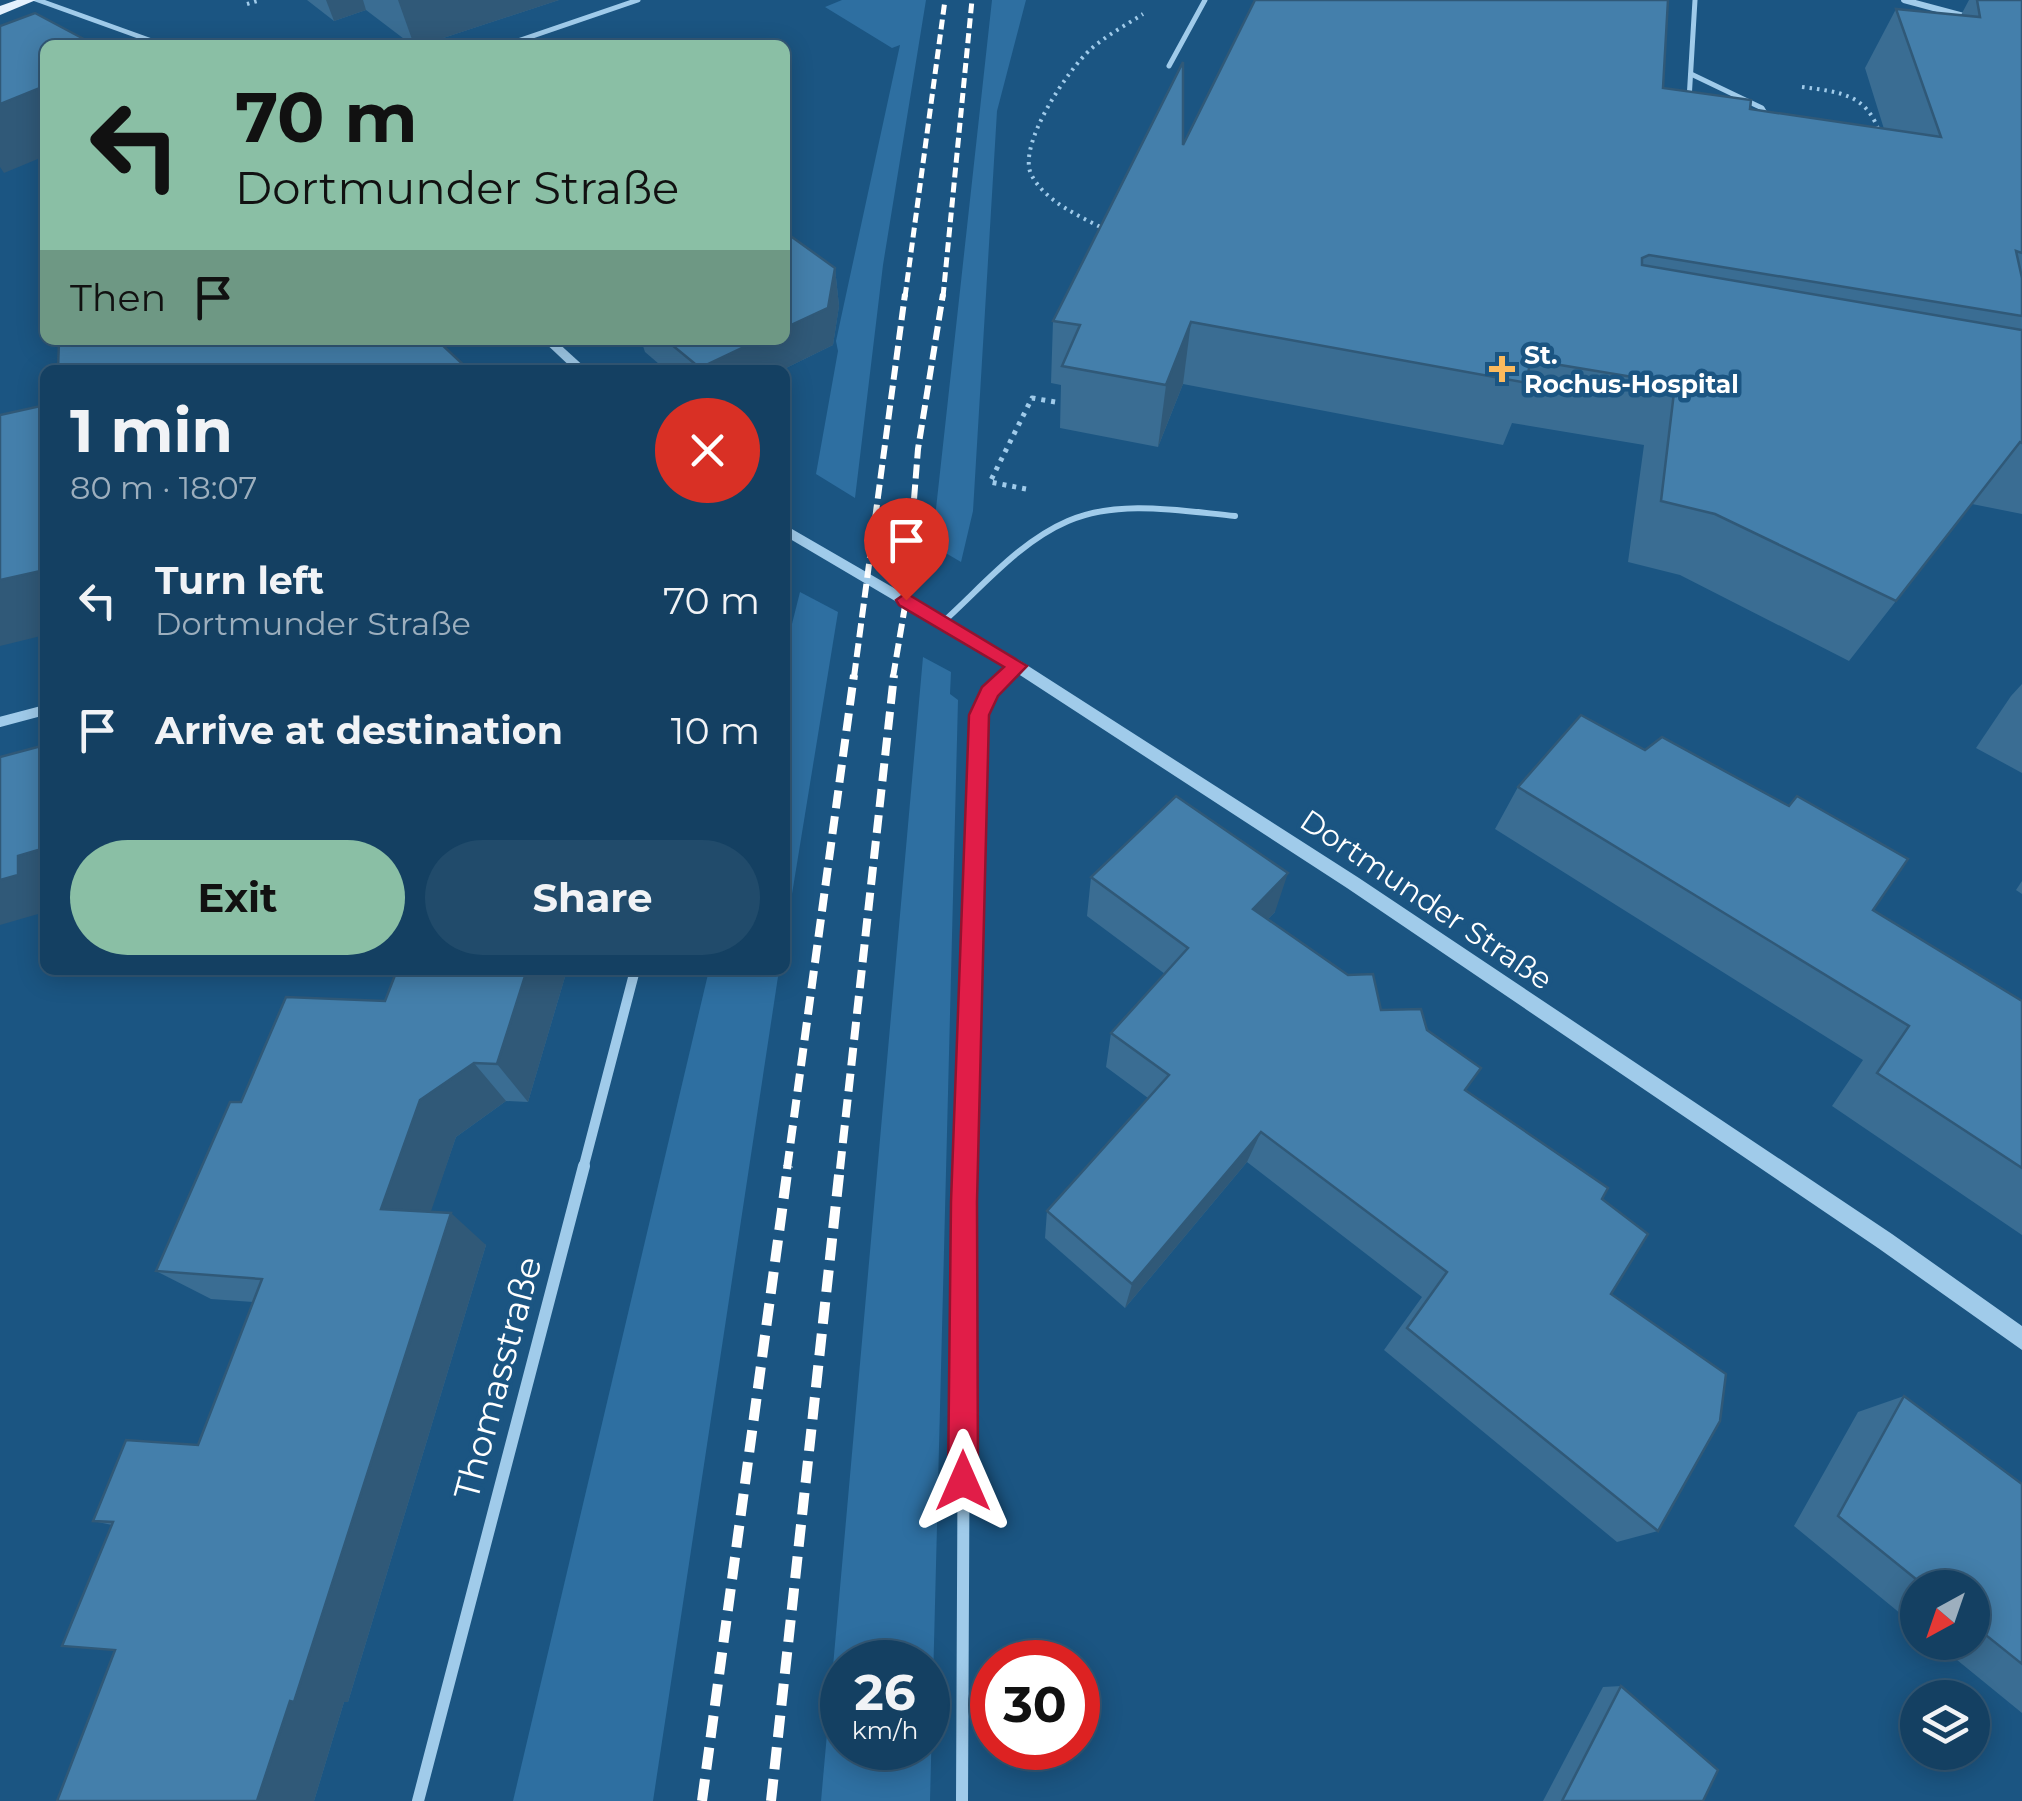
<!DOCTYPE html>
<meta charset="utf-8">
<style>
:root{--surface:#144062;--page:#214b6b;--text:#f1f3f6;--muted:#9dafbe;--line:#335977;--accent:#8abfa5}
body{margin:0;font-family:Montserrat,sans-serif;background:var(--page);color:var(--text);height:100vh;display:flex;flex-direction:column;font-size:38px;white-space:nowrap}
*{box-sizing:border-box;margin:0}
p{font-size:32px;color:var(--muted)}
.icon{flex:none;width:55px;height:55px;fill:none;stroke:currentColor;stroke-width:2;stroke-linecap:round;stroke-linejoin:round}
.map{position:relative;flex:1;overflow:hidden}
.drawer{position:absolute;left:40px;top:365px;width:750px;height:610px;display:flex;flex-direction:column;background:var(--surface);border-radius:15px;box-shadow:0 5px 25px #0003,0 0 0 2px var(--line)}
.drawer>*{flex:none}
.hud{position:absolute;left:40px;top:40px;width:750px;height:305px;border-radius:15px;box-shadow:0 5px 25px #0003,0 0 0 2px var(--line);background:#8abfa5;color:#111;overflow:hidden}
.needle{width:65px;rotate:220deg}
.fabs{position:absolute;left:1900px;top:1570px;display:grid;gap:20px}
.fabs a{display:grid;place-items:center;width:90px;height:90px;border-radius:50%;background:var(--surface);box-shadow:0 5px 25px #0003,0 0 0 2px var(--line);font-size:50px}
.speed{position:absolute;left:820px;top:1640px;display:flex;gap:20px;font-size:50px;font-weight:700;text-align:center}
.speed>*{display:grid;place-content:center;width:130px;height:130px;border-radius:50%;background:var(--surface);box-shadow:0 5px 25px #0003,0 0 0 2px var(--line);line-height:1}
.speed small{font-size:25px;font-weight:400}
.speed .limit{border:15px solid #d22;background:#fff;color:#111}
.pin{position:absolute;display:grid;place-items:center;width:85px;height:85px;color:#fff;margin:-102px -42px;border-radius:50% 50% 50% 0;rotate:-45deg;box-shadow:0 0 10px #0007}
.pin .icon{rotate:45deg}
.me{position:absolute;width:110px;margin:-55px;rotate:0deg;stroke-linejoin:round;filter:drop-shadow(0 0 8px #0008)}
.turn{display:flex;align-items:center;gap:35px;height:210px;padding:0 30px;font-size:45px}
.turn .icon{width:130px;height:130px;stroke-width:2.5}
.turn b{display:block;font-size:70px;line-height:85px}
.then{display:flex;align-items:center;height:95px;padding:0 30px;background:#0003;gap:20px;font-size:38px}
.round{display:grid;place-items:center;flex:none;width:105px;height:105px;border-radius:52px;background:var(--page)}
.overview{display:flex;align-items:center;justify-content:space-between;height:170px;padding:0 30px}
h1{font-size:60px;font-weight:700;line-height:75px}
.button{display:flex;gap:20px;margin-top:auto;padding:20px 30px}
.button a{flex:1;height:115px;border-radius:60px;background:var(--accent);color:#111;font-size:40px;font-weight:700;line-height:115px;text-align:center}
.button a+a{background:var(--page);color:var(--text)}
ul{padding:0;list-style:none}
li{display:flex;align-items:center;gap:30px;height:130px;padding:0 30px}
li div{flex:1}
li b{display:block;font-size:38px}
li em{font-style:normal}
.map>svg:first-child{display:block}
.green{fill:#2e6fa1;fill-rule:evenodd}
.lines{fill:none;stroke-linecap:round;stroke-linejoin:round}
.path-far1{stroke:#a0cbea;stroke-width:4;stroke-dasharray:2.5 5;stroke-linecap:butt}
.path{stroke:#a0cbea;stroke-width:5;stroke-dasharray:4 6;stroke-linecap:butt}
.service-far1{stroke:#a0cbea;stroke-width:5}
.service{stroke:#a0cbea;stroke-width:6}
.minor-far3{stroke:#a0cbea;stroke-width:6}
.minor-far2{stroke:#a0cbea;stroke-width:8}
.minor-far1{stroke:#a0cbea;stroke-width:10}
.minor{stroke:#a0cbea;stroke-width:12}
.tertiary{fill:#a0cbea;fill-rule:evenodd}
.primary{fill:#e4f1fe;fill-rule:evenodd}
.rail-far3{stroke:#fff;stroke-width:5;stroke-dasharray:10 5;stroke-linecap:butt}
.rail-far2{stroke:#fff;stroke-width:6;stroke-dasharray:14 6;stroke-linecap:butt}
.rail-far1{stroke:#fff;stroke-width:8;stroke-dasharray:18 8;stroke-linecap:butt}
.rail{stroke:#fff;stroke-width:10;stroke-dasharray:22 10;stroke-linecap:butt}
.wall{fill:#3a6d93}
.shaded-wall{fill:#305978}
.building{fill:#447fab;stroke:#305978;stroke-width:2.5}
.route{fill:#e11d48;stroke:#92132f;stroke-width:2.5}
.poi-dot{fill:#fcba5d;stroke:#1b5582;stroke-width:4}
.labels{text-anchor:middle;stroke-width:9;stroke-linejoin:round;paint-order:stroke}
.far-poi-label{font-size:25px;font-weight:bold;fill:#fff;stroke:#1b5582;text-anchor:start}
.street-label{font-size:30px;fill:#fff;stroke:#1b5582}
.near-street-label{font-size:35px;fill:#fff;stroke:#1b5582}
</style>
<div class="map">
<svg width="2022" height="1801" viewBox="0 0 2022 1801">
<rect width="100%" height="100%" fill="#1b5582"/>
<g class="green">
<polygon points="842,0 926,0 883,265 855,498 816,474 838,351 836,341 900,45 892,48 825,7"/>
<polygon points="992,0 1026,0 997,111 973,511 961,562 932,545"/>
<polygon points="800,592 838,612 785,937 785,652"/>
<path d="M923 657 951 672 950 694 958 700 930 1801H821ZM928 1662V1748H842V1662Z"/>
<polygon points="709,970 779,970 653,1801 513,1801"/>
</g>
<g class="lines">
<g class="path-far1">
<polyline points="247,4 261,0"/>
<path d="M1802 87C1840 92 1868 94 1880 135"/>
<path d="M1106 230C1080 216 1047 203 1032 176 1015 147 1069 68 1091 49 1107 35 1126 25 1143 14"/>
</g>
<polyline class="path" points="1026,489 990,482 1032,398 1061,403"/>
<g class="service-far1">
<polyline points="506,45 638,0"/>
<polyline points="1169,66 1205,0"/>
<polyline points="1691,74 1762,108 1768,118"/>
<polyline points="1689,100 1695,0"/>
</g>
<path class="service" d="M943 622C982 587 1019 542 1068 521 1119 499 1182 511 1235 516"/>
<polyline class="minor-far3" points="1904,0 1971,18"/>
<polyline class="minor-far2" points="1005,677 1017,666"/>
<g class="minor-far1">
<polyline points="0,722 45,710"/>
<polyline points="583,1169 635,970"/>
<polyline points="965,1169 979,715 989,692 1007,675"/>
</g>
<g class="minor">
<polyline points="418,1801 584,1166"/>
<polyline points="962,1801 965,1166"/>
</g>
<g class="tertiary">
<polygon points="31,0 45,0 170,45 156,45"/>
<polygon points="542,340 555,340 588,370 574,370"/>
<polygon points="785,525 1022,662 1359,878 1892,1234 2022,1326 2022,1350 1878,1248 1347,888 1012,670 785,536"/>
</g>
<polygon class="primary" points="17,0 36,0 0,15 0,6"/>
<g class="rail-far3">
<polyline points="905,297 945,0"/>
<polyline points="943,297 972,0"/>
</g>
<g class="rail-far2">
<polyline points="854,677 905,294"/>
<polyline points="893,677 906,600 918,449 943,294"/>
</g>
<g class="rail-far1">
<polyline points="787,1169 854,675"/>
<polyline points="840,1169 894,675"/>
</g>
<g class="rail">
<polyline points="702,1801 788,1166"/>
<polyline points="771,1801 840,1166"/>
</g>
</g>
<g class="wall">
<polygon points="307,0 559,0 422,45 412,45 366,10 334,21"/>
<polygon points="1969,0 2022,0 2022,514 1972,504 1849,661 1680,575 1628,562 1644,445 1512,423 1503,445 1183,384 1158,447 1060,428 1061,385 1051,383 1053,321 1183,145 1663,88 1750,109 1884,129 1865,68 1896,9 1961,15"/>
<polygon points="835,268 839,306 833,345 782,370 666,370 645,352 641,340 785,340"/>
<polygon points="2022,684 2022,773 1976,748 2011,696"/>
<polygon points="1518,787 1873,910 2022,1001 2022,1235 1832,1106 1863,1060 1495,829"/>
<polygon points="1091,877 1275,912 1268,919 1381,1010 1427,1030 1466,1090 1602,1199 1611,1294 1658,1531 1617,1542 1384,1350 1422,1297 1247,1162 1125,1308 1045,1238 1047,1211 1148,1098 1106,1067 1111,1033 1165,974 1087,916"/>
<polygon points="2022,881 2022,894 2016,890"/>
<polygon points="397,970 567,970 528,1102 506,1101 456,1137 430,1212 486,1245 348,1702 344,1702 314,1801 57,1801 115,1650 112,1525 93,1521 198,1445 253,1302 211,1299 156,1271 241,1102 385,1001"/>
<polygon points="1904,1396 2022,1484 2022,1713 1935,1642 1972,1642 1972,1588 1918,1588 1918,1628 1794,1526 1858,1412"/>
<polygon points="1621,1686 1703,1801 1543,1801 1603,1687"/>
</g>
<g class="shaded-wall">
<polygon points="326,0 363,0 366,10 334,21"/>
<polygon points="398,0 559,0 422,45 414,45"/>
<polygon points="45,86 45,156 4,173 0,167 0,104"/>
<polygon points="835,268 839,306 833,345 782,370 700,370 700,368 759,340 785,340 785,328"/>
<polygon points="1191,322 1183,384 1158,447 1166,385"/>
<polygon points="45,570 45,635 0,646 0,580"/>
<polygon points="45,848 45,912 0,925 0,880 18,856"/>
<polygon points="1288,873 1275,912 1241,947 1253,909"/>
<polygon points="527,970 567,970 528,1102 497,1064"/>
<polygon points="474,1063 506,1101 456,1137 421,1241 381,1209 420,1100"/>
<polygon points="1261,1132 1247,1162 1125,1308 1132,1284"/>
<polygon points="451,1213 486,1245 348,1702 344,1702 314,1801 257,1801"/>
</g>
<g class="building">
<polygon points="1255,0 1668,0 1663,88 1751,100 1750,109 1941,137 1896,9 1980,17 1977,0 2022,0 2022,253 2016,251 2022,278 2022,316 1649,255 1642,258 1642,265 2022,330 2022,443 2020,442 1896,601 1715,514 1661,501 1675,384 1530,360 1527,383 1191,322 1166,385 1062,366 1080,325 1053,321 1183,62 1183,145"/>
<polygon points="35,13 95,45 45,45 45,86 0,104 0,26"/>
<polygon points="785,232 835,268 828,308 785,328"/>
<polygon points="59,340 437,340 469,370 58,370"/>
<polygon points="666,340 759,340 700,368"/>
<polygon points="45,405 45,570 0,580 0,415"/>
<polygon points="1581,715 1645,750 1662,737 1789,806 1797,796 1908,859 1873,910 2022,1001 2022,1168 1877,1073 1909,1026 1518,787"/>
<polygon points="45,745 45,848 18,856 18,875 0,880 0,757"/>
<polygon points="1176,796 1288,873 1253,909 1348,975 1373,974 1381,1010 1421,1009 1427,1030 1481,1068 1465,1090 1608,1188 1602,1199 1648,1234 1611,1294 1726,1374 1720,1421 1658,1531 1407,1328 1447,1272 1261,1132 1132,1284 1047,1211 1169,1075 1111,1033 1188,948 1091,877"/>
<polygon points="397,970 527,970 497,1064 474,1063 420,1100 381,1209 451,1213 294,1702 290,1701 257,1801 57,1801 115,1650 62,1646 113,1522 93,1521 126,1440 198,1445 262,1279 156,1271 230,1102 241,1102 286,997 385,1001"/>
<polygon points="1904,1396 2022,1484 2022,1664 1972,1624 1972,1588 1927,1588 1838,1516"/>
<polygon points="1621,1686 1718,1770 1703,1801 1562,1801"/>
</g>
<polygon class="route" points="906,593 1027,666 998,696 989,715 977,1202 978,1481 973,1492 963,1496 953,1492 948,1481 951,1202 969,715 982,687 1004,667 899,605 896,600"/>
<path class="poi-dot" d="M1497 354h10v10h10v10h-10v10h-10v-10h-10v-10h10z"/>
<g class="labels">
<g class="far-poi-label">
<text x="1524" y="364">St.<tspan x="1524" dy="29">Rochus-Hospital</tspan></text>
</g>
<g class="street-label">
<text transform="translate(1426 900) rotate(34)" y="10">Dortmunder Straße</text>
</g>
<g class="near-street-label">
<text transform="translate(498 1378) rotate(-75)" y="12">Thomasstraße</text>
</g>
</g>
</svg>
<div class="fabs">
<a><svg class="needle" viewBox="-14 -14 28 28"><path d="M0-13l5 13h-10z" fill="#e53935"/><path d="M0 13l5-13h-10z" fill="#9dafbe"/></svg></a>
<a><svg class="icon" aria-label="layers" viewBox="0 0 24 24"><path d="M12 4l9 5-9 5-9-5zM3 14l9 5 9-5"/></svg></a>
</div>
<div class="speed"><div>26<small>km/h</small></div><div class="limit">30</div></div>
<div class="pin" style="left:906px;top:600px;background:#d93025"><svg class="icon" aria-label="arrive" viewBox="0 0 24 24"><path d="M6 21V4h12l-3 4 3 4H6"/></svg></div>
<svg class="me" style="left:963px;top:1481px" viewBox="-20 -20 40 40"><path d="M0-17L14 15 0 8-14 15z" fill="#e11d48" stroke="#fff" stroke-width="4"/></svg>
<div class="hud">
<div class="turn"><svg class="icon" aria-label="left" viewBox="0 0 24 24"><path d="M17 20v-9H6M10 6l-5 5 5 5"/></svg><div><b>70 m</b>Dortmunder Straße</div></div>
<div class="then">Then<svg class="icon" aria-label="arrive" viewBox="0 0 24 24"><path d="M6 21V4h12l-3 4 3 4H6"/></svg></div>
</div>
<section class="drawer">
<div class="overview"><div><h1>1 min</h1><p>80 m · 18:07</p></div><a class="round" style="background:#d93025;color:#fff"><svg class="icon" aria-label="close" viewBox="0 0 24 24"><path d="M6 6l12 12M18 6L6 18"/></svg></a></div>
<ul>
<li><svg class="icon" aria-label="left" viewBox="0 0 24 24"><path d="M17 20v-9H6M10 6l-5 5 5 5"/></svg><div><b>Turn left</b><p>Dortmunder Straße</p></div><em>70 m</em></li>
<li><svg class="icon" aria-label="arrive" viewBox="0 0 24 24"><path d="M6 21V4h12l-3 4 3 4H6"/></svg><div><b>Arrive at destination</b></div><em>10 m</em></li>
</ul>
<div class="button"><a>Exit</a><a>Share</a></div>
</section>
</div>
